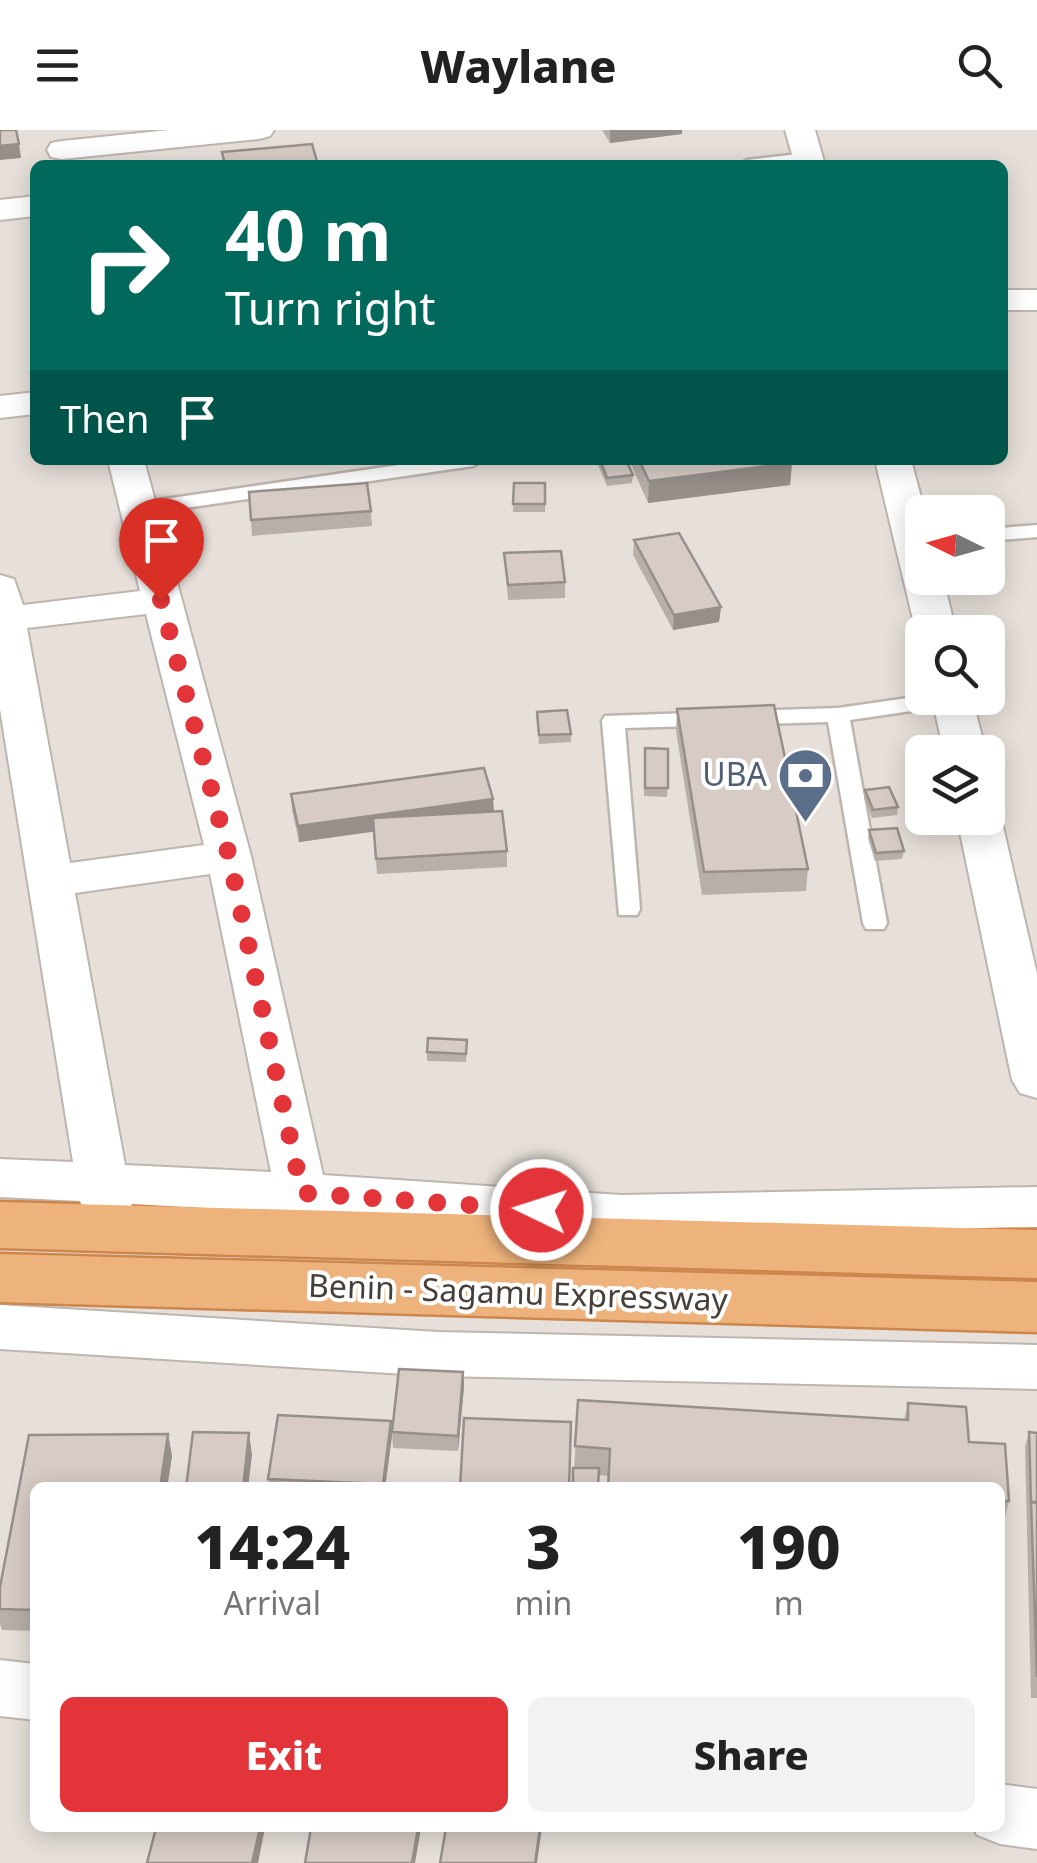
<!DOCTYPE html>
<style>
:root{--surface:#fff;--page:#f2f2f2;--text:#222;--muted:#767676;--accent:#e23439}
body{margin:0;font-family:"Noto Sans",sans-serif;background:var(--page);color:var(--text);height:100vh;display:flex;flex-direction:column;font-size:38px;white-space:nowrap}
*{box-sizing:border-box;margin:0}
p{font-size:32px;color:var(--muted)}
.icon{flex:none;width:55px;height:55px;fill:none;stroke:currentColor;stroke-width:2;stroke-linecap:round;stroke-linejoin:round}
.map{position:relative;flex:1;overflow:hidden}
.sheet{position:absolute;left:30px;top:1352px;width:975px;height:350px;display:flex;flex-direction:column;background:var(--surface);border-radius:15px;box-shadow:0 5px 25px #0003}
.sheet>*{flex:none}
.hud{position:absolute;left:30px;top:30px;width:978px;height:305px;border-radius:15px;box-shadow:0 5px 25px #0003;background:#00695c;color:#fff;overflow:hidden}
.needle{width:65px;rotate:275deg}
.buttons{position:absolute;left:905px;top:365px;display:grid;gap:20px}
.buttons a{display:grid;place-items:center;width:100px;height:100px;border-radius:15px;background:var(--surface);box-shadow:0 5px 25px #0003;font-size:50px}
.pin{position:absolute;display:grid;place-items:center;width:85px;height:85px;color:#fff;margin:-102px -42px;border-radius:50% 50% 50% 0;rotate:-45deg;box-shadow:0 0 10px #0007}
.pin .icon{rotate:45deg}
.me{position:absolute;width:110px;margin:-55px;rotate:274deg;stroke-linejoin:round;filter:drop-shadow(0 0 8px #0008)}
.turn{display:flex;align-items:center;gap:35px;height:210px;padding:0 30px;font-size:45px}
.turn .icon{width:130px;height:130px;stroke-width:2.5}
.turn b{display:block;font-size:70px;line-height:85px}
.then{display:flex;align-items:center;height:95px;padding:0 30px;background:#0003;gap:20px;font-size:38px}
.eta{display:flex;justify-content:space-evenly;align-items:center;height:170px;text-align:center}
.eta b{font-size:60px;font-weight:800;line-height:70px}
.action{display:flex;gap:20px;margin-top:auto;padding:20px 30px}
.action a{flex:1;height:115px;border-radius:15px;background:var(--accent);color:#fff;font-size:40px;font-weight:800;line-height:115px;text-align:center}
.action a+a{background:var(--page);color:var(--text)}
header{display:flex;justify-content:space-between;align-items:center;height:130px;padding:0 30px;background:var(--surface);font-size:45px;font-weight:800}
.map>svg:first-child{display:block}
.residential{fill:#e7e0da;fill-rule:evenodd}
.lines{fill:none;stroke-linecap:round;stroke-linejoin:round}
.lane-casing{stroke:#beb6ae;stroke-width:5}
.street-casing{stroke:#beb6ae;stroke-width:4}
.highway-casing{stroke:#cd864c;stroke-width:5}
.lane{fill:#fff;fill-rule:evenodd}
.street{fill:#fff;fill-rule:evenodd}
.highway{fill:#eeb37c;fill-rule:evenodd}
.wall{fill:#b9afa9}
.shaded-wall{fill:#968f8a}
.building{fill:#d7ccc5;stroke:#968f8a;stroke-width:2.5}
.route{stroke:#e23439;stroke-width:18;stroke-dasharray:0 32.4}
.labels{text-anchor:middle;stroke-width:8;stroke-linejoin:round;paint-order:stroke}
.service-label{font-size:32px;fill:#4e5e75;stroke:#fff;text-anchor:end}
.street-label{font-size:32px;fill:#473f3a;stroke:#fff}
</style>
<header><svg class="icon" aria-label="menu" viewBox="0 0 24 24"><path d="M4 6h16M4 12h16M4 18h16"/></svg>Waylane<svg class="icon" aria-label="search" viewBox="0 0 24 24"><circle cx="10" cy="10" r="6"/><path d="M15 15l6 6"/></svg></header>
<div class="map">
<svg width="1037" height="1733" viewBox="0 0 1037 1733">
<rect width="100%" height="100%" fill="#f4efeb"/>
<path class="residential" d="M0 0H1037V1733H0ZM35 35H1002V330H35ZM922 382H988V448H922ZM922 502H988V568H922ZM922 622H988V688H922ZM35 1358H1000V1698H35Z"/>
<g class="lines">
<defs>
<g id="lane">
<polygon points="807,23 813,25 813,31 739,35 747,30"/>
<polygon points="433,330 483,330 473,336 137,385 127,379 137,373"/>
<polygon points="1037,395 1037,407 988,411 988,399"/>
<polygon points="922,566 963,568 952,575 850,590 887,793 884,799 866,799 863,793 828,592 625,598 640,779 637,785 619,785 602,591 605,586 838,578"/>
</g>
<g id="street">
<polygon points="169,0 274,0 270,6 259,9 62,29 51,27 47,20 51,13 62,11"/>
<polygon points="785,0 815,0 825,35 795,35"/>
<polygon points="35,66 35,86 0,90 0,70"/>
<rect x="1002" y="160" width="35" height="20"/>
<polygon points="35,262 35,284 0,288 0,266"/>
<path d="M108 330H144L251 726 323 1045 621 1065 1037 1057V1097L621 1105 332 1085 334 1095 326 1109 308 1115 290 1109 279 1082 132 1074 125 1094 107 1100 89 1094 80 1071 0 1067V1029L73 1032 0 579V445L14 449 23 475 140 461ZM146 484 204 715 70 733 27 498ZM210 744 271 1042 125 1035 75 763Z"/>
<polygon points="875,330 911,330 925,382 922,448 943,448 956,502 922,502 922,511 916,502"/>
<polygon points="932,568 972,568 986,622 944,622"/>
<polygon points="988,676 995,678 1001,688 1037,844 1037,968 1020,963 1012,950 957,688 988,688"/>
<polygon points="0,1175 438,1202 1037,1215 1037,1259 438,1246 0,1219"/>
<polygon points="0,1530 35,1534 35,1590 0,1586"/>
<polygon points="1000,1654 1037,1659 1037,1719 1000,1714 977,1705 974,1698 1000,1698"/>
</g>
<g id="highway">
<polygon points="0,1072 1037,1100 1037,1148 0,1118"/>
<polygon points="0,1124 1037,1152 1037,1202 0,1172"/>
</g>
</defs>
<use href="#lane" class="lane-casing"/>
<use href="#street" class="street-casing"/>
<use href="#highway" class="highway-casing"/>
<use href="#lane" class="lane"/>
<use href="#street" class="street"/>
<use href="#highway" class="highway"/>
</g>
<g class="wall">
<polygon points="602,0 682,0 682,4 610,13"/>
<polygon points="596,330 626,330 633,345 632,353 607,356"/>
<polygon points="629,330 791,330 792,333 790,355 648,373"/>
<polygon points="514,353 545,353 545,382 513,382"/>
<polygon points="249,362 371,381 372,396 252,406"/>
<polygon points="634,410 721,477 719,492 673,500 633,425"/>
<polygon points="504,423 565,452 565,468 508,470"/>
<polygon points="677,579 808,739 806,761 702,765 676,601"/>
<polygon points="537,582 571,604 571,612 539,614"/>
<polygon points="645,618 668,619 667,667 644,666"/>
<polygon points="865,660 898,677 897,685 872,688 864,668"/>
<polygon points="291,664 493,669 494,682 507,721 507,737 377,744 374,701 299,712 292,680"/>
<polygon points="869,700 904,721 902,729 875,731 868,708"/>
<polygon points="467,910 466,932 427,931 427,922"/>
<polygon points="463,1242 464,1257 458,1321 393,1318 392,1302"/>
<polygon points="578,1270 904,1290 908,1273 966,1277 969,1312 1005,1314 1009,1371 1002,1398 1000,1398 1000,1358 608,1358 609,1346 599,1345 598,1358 573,1358"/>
<polygon points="391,1291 392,1306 385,1358 269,1358 268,1349"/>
<polygon points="1029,1302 1037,1303 1037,1568 1031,1568 1025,1317"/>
<polygon points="168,1304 172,1326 167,1358 35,1358 35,1501 2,1500 0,1494 0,1457 29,1305"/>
</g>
<g class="shaded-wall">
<polygon points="610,0 682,0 682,4 610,13"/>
<polygon points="19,14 21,28 0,30 0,16"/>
<polygon points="792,333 790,355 648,373 649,351"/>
<polygon points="721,477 719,492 673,500 674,485"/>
<polygon points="493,669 494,685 299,712 298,696"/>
<polygon points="463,1242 464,1257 458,1321 458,1306"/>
<polygon points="391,1291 392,1306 385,1358 383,1358"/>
<polygon points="249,1303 252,1325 248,1358 243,1358"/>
<polygon points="168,1304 172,1326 167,1358 160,1358"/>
<polygon points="260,1698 265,1698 258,1733 252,1733"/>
<polygon points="418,1698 421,1698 415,1733 412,1733"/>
<polygon points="540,1698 542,1698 537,1733 535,1733"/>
</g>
<g class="building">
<polygon points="0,0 16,0 19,14 0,16"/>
<polygon points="312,14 318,35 225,35 222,22"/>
<polygon points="600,330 626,330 633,345 607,348"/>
<polygon points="639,330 791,330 792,333 649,351"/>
<polygon points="367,353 371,381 251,390 249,362"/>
<polygon points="514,353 545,353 545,374 513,374"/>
<polygon points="679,403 721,477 674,485 634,410"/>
<polygon points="561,421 565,452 508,455 504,423"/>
<polygon points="774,575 808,739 704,742 677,579"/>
<polygon points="567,580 571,604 539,605 537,582"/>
<polygon points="645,618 668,619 668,658 645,658"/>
<polygon points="484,638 493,669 298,696 291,664"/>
<polygon points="889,657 898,677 873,680 865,660"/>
<polygon points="502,681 507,721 376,729 373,688"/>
<polygon points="897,698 904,721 876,723 869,700"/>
<polygon points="428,908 467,910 466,924 427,922"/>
<polygon points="399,1239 463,1242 458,1306 392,1302"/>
<polygon points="578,1270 908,1290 908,1273 966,1277 969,1312 1005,1314 1009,1371 1000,1371 1000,1358 784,1358 728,1354 728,1358 608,1358 610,1319 575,1316"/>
<polygon points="278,1285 391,1291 383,1354 268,1349"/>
<polygon points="464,1288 571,1292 569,1358 460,1358"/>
<polygon points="193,1302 249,1303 243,1358 186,1358"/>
<polygon points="1029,1302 1037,1303 1037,1372 1031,1372"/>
<polygon points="168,1304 160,1358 35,1358 35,1480 0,1479 0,1457 29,1305"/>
<polygon points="573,1338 599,1338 598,1358 573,1358"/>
<polygon points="1031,1372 1037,1373 1037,1547"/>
<polygon points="156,1698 260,1698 252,1733 147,1733"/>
<polygon points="311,1698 418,1698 412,1733 305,1733"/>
<polygon points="446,1698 540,1698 535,1733 440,1733"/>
</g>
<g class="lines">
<polyline class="route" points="161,470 229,726 302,1063 541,1080"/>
</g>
<defs>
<symbol id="bank-pin" viewBox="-11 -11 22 30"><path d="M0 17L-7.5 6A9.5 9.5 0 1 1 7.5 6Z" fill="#5c6f8a" stroke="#fff"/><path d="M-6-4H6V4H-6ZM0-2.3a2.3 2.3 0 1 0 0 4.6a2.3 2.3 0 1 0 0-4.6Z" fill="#fff"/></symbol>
</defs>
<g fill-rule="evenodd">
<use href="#bank-pin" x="774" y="614" width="63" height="86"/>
</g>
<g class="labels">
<g class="service-label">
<text x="767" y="656">UBA</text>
</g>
<g class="street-label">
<text transform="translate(518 1163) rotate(2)" y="11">Benin - Sagamu Expressway</text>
</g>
</g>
</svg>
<div class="buttons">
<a><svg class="needle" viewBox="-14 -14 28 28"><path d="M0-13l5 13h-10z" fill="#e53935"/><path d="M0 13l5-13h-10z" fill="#767676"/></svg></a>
<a><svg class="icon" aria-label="search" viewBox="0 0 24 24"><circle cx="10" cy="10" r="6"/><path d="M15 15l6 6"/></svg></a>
<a><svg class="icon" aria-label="layers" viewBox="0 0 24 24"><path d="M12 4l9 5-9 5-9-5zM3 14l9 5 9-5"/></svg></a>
</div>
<div class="pin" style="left:161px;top:470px;background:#d93025"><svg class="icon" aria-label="arrive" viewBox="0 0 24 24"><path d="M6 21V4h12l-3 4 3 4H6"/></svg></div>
<svg class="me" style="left:541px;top:1080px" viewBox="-20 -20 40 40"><circle r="17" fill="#e23439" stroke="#fff" stroke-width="3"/><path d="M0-11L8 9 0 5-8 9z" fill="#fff"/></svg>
<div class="hud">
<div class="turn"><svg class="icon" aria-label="right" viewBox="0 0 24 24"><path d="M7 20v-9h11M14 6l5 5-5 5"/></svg><div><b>40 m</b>Turn right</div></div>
<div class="then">Then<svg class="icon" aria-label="arrive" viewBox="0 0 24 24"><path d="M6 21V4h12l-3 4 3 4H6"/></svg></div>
</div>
<section class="sheet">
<div class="eta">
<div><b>14:24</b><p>Arrival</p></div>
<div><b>3</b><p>min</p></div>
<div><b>190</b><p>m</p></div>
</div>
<div class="action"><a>Exit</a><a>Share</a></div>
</section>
</div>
